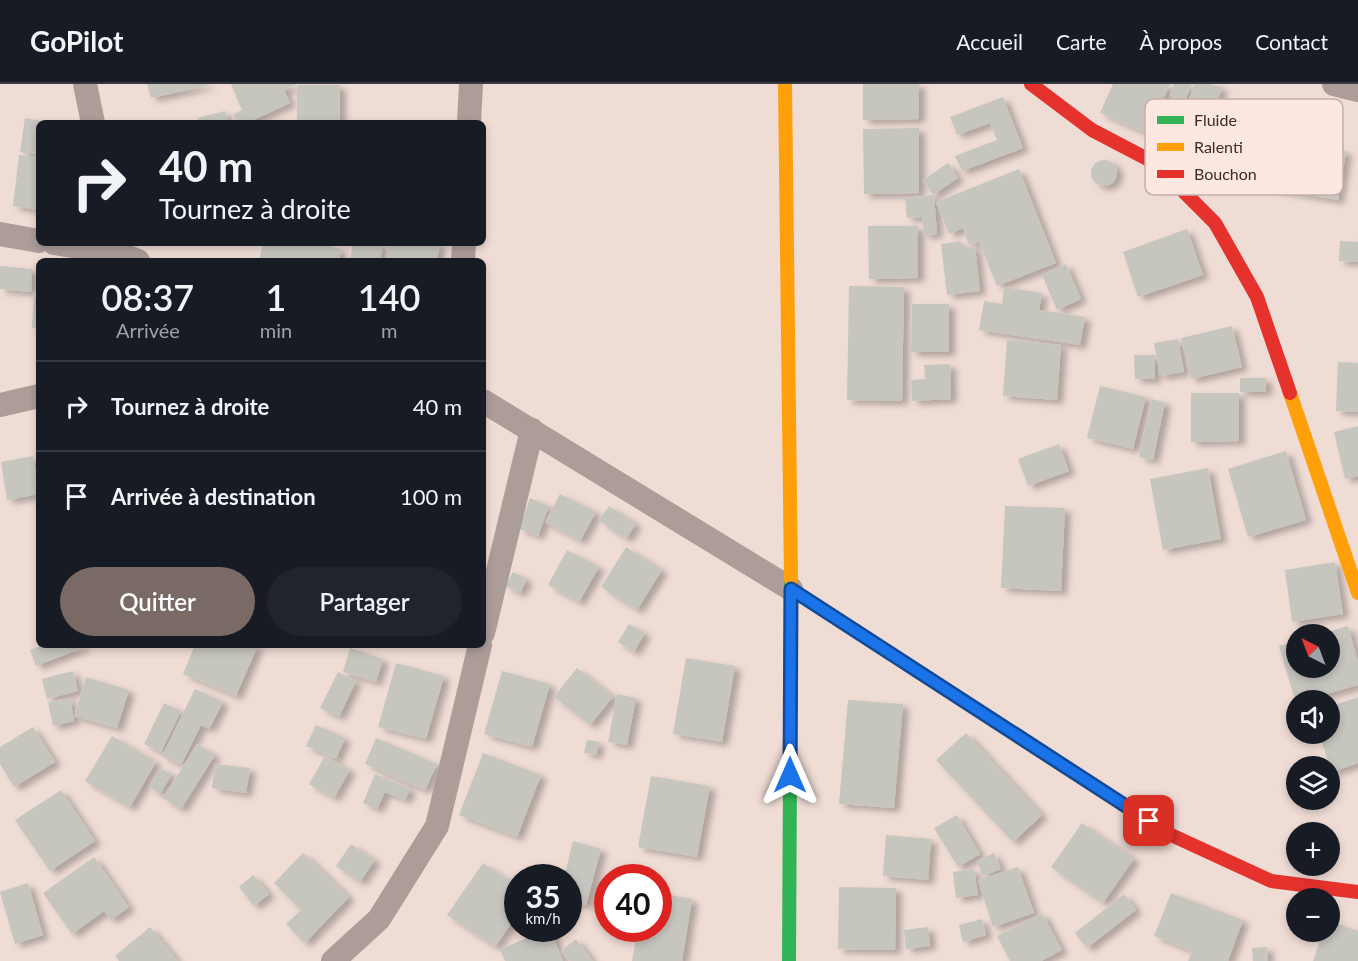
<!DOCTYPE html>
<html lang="fr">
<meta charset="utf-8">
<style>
:root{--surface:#171b24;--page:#20242c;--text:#f1f3f6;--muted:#9ea1a6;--line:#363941;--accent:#7a6a65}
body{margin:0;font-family:Lato,sans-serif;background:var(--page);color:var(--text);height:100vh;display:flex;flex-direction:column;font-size:22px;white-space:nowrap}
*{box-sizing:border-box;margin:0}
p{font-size:20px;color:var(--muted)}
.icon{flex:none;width:33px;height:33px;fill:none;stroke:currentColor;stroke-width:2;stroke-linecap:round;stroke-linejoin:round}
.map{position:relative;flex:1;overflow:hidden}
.panel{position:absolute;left:36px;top:174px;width:450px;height:390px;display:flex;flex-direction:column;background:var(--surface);border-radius:9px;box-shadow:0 3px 9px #0003}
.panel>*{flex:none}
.banner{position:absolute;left:36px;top:36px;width:450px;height:126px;border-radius:9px;box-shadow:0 3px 9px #0003;background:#171b24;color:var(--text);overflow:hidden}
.needle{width:39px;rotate:318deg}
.fabs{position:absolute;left:1286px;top:540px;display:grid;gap:12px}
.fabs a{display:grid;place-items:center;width:54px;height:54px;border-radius:50%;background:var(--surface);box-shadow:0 3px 9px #0003;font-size:30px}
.speed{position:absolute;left:504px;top:780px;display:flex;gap:12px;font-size:30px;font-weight:700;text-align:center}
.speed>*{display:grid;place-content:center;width:78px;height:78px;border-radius:50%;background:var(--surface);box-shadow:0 3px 9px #0003;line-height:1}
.speed small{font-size:15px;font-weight:400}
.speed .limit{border:9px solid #d22;background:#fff;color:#111}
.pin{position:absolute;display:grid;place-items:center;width:51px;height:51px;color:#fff;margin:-26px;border-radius:12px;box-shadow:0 3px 9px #0006}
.me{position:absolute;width:66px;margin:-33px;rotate:0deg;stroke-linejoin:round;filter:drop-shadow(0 0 4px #0008)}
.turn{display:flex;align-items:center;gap:21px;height:126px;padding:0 24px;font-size:27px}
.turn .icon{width:78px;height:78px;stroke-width:2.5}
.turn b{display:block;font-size:42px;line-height:51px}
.eta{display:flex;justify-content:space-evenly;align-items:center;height:102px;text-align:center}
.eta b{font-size:36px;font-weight:600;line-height:42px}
.primary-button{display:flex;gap:12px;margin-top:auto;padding:12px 24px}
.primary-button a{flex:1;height:69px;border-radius:36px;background:var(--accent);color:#fff;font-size:24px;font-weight:600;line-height:69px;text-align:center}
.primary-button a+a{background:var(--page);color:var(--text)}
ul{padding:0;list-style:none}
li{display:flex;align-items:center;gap:18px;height:90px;padding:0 24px;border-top:2px solid var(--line)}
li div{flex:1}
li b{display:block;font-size:22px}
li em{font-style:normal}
header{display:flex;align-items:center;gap:36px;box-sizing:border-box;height:84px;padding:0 30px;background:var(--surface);border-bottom:2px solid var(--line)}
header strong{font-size:28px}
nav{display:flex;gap:33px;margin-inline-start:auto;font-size:21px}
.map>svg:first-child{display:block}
.building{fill:#c6c5be;filter:url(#shadow)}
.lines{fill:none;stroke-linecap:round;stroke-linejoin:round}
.street{stroke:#ac9d99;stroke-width:24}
.fast{stroke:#30b455;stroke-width:14}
.slow{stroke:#ff9f0a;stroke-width:14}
.jam{stroke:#e5322d;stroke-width:14}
.route-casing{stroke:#114b97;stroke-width:15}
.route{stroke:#1a73e8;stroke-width:10}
.key{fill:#fde7e0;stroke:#c3afa9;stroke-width:1.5}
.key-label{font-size:16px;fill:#3b2d29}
</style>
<header>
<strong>GoPilot</strong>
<nav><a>Accueil</a><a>Carte</a><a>À propos</a><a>Contact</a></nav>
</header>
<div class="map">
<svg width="1358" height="877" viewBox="0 0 1358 877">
<defs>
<filter id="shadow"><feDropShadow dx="6" dy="4" stdDeviation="3" flood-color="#0004"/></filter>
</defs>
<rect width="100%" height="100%" fill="#efdcd5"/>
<g class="building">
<polygon points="147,0 210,0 210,1 151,14"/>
<polygon points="231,0 297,0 284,6 290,19 247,39 237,39 233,30 242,26"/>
<polygon points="863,0 919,0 919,35 863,36"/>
<polygon points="1113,0 1170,0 1148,50 1100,29"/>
<polygon points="1174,0 1192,0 1185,17 1170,11"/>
<polygon points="1194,0 1210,0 1222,3 1213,33 1186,25"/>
<rect x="297" y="1" width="43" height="37"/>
<polygon points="1003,13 1023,64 962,87 955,72 997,56 990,39 957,51 950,33"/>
<polygon points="225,27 228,39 199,39 198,34"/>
<polygon points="25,34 48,38 39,39 39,71 20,68"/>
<polygon points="919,44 919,109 864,110 863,45"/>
<polygon points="1256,52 1346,67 1338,116 1248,101"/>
<polygon points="19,71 39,73 39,126 13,122"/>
<circle cx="1104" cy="89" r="13"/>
<polygon points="948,79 958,94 933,111 923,96"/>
<polygon points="1019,85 1056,179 997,202 979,158 969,161 963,144 949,150 936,118"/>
<polygon points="934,111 937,150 924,151 922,133 907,134 905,114"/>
<polygon points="868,142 918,142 918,194 869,195"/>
<polygon points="1187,145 1203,191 1138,213 1123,168"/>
<polygon points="961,157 962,164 975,163 980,207 947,211 941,160"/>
<polygon points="1340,157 1358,158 1358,178 1339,177"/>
<polygon points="263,159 314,159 341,165 339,177 259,177"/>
<polygon points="353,159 383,159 380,177 350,177"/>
<polygon points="389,159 440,159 437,177 386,177"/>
<polygon points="1066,180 1081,215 1057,226 1042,191"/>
<polygon points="0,182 32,185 31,208 0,205"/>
<polygon points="849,202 904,203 902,317 847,316"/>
<polygon points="1004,203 1042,209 1039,226 1085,233 1080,261 979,246 984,217 1002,220"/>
<polygon points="34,208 39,209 39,244 32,244"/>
<polygon points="912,220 949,220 949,268 911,268"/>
<polygon points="1232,242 1242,283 1191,295 1181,254"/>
<polygon points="1178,255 1184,288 1160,292 1154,259"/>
<polygon points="1007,256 1061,261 1057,316 1003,312"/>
<polygon points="1134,271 1155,271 1155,295 1135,295"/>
<polygon points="1338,278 1358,279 1358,328 1336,327"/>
<polygon points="950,280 951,315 912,317 911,296 925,295 924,281"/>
<rect x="1240" y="294" width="26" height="14"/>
<polygon points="1100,302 1146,313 1133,365 1087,354"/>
<polygon points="1191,309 1239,309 1239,357 1191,358"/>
<polygon points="1151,315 1165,318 1153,376 1139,373"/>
<polygon points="1358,342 1358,392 1345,395 1334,348"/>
<polygon points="1059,360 1069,387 1028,402 1018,375"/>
<polygon points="1286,367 1306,436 1248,453 1228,385"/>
<polygon points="33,372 39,410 7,416 1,378"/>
<polygon points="1208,384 1221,455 1163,466 1150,395"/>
<polygon points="560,410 596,428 580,457 545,438"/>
<polygon points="530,414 549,422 538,452 519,445"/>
<polygon points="609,422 636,440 626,455 599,436"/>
<polygon points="1005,422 1065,424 1061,507 1001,504"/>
<polygon points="626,463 662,486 637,526 601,503"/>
<polygon points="567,466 599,483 579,518 548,501"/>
<polygon points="1335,478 1343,530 1292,538 1285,486"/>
<polygon points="513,488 527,495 520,509 505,502"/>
<polygon points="629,540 645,549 634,568 618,558"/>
<polygon points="1348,542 1358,578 1358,601 1305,616 1295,616 1279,562 1296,557 1296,584 1329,584 1329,550 1321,550"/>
<polygon points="43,561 84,561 85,563 36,582 30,566"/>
<polygon points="195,561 258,561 236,612 183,590"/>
<polygon points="350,564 383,575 376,598 343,588"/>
<polygon points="686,574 735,582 722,658 673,650"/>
<polygon points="396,579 444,592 426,655 378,643"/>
<polygon points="577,584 613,613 590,641 554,613"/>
<polygon points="73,587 78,607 47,615 42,595"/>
<polygon points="502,587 550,600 532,663 484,650"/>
<polygon points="338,588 356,597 339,633 320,624"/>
<polygon points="86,593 129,606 117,644 74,632"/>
<polygon points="195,605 223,618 209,645 201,641 181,681 162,672"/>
<polygon points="617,610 636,614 627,661 608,658"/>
<polygon points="1358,613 1358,679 1332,688 1319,650 1329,650 1329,623"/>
<polygon points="70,614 74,637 53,642 48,618"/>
<polygon points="848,616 903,620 894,724 839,720"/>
<polygon points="164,619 181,627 161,668 144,660"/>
<polygon points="316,641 345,654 336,675 306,662"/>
<polygon points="33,643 55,678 14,703 0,680 0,663"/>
<polygon points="966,649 1042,731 1013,758 936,676"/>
<polygon points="112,652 156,678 130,723 85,697"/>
<polygon points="376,654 437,680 425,706 365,680"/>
<polygon points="587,656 599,658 596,671 584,669"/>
<polygon points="197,660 215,671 181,725 163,714"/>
<polygon points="483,669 541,691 517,753 459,731"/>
<polygon points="325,672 350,686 334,714 309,700"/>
<polygon points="215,680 250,684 246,709 212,704"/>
<polygon points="160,684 172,690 160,710 149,703"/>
<polygon points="375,690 410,705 405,716 385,708 377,725 363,719"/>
<polygon points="651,692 710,702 697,773 638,763"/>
<polygon points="61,706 95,757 50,787 15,736"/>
<polygon points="957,731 980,770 958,783 934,744"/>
<polygon points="1082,739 1134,775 1103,819 1051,783"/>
<polygon points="886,751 931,755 928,796 883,792"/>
<polygon points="573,757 601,765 586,821 568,817 568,794 564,794"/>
<polygon points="351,760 375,776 360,798 336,782"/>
<polygon points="303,769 349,813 305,859 286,840 301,826 274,799"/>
<polygon points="994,769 1001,785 983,792 977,777"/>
<polygon points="94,773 129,823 111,836 104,827 72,850 43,809"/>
<polygon points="483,779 518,802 518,829 495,863 447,831"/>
<polygon points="1018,783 1034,829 993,843 978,796"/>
<polygon points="974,785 978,811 956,814 953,788"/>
<polygon points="253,791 269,810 254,822 239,803"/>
<polygon points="28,799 43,851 15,860 0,808"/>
<polygon points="839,803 896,804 895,866 838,865"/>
<polygon points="658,809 692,815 682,877 632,877 638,844 658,844"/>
<polygon points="1171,809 1243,836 1228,877 1188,877 1192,867 1154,852"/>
<polygon points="1124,810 1136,826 1087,864 1075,849"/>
<polygon points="1042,829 1062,866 1041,877 1010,877 997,852"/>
<polygon points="982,835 986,851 963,858 959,841"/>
<polygon points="1329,837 1358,847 1358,877 1313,877 1323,848 1329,848"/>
<polygon points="150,843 178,877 119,877 115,872"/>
<polygon points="928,843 930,862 906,865 904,846"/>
<polygon points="550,845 563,877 505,877 500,865"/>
<polygon points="576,855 593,877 569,877 561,867"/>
<polygon points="1267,863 1268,877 1253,877 1252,864"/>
</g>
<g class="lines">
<g class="street">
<polyline points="85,0 93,39"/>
<polyline points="1334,0 1358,6"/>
<polyline points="469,39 471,0"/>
<polyline points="0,150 39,157"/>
<polyline points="54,159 120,170 138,177"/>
<polyline points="463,177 464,159"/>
<polyline points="483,317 791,505"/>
<polyline points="0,321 39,312"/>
<polyline points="483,549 532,346"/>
<polyline points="333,877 379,835 437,742 480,561"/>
</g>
<polyline class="fast" points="789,877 791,496"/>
<g class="slow">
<polyline points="785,0 791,496"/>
<polyline points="1290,309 1358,509"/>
<polyline points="791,505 1128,724"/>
</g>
<g class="jam">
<polyline points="1031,0 1092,46 1155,79 1215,139 1257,213 1290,309"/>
<polyline points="1128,724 1169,750 1271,797 1358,808"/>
</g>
</g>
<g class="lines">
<defs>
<polyline id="route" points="790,691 791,505 1149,737"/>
</defs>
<use href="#route" class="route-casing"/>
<use href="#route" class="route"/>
</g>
<rect x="1145" y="15" width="198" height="96" rx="9" class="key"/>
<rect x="1157" y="32" width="27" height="8" fill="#30b455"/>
<rect x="1157" y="59" width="27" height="8" fill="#ff9f0a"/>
<rect x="1157" y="86" width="27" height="8" fill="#e5322d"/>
<g class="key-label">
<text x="1194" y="42">Fluide</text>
<text x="1194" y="69">Ralenti</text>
<text x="1194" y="96">Bouchon</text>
</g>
</svg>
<div class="fabs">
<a><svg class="needle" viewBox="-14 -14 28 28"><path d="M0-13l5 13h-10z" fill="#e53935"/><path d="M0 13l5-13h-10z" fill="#9ea1a6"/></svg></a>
<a><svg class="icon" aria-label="sound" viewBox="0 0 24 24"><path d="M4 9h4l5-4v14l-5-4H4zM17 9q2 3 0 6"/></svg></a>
<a><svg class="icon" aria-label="layers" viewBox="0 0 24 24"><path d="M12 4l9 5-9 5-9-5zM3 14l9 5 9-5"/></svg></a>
<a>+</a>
<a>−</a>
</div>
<div class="speed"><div>35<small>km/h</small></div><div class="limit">40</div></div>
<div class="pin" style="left:1149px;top:737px;background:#d93025"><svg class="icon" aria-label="arrive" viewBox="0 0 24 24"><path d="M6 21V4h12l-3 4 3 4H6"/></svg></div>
<svg class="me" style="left:790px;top:691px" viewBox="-20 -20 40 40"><path d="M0-17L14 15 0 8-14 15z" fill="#1a73e8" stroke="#fff" stroke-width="4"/></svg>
<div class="banner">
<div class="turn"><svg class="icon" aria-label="right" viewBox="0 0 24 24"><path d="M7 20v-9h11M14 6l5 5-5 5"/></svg><div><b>40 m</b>Tournez à droite</div></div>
</div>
<section class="panel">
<div class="eta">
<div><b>08:37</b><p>Arrivée</p></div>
<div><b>1</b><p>min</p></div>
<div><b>140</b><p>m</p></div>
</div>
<ul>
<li><svg class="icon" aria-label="right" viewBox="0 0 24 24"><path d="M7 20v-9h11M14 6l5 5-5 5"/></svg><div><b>Tournez à droite</b></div><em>40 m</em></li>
<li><svg class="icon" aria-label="arrive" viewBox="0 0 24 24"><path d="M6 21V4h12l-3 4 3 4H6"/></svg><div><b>Arrivée à destination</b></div><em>100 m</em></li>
</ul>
<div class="primary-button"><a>Quitter</a><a>Partager</a></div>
</section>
</div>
